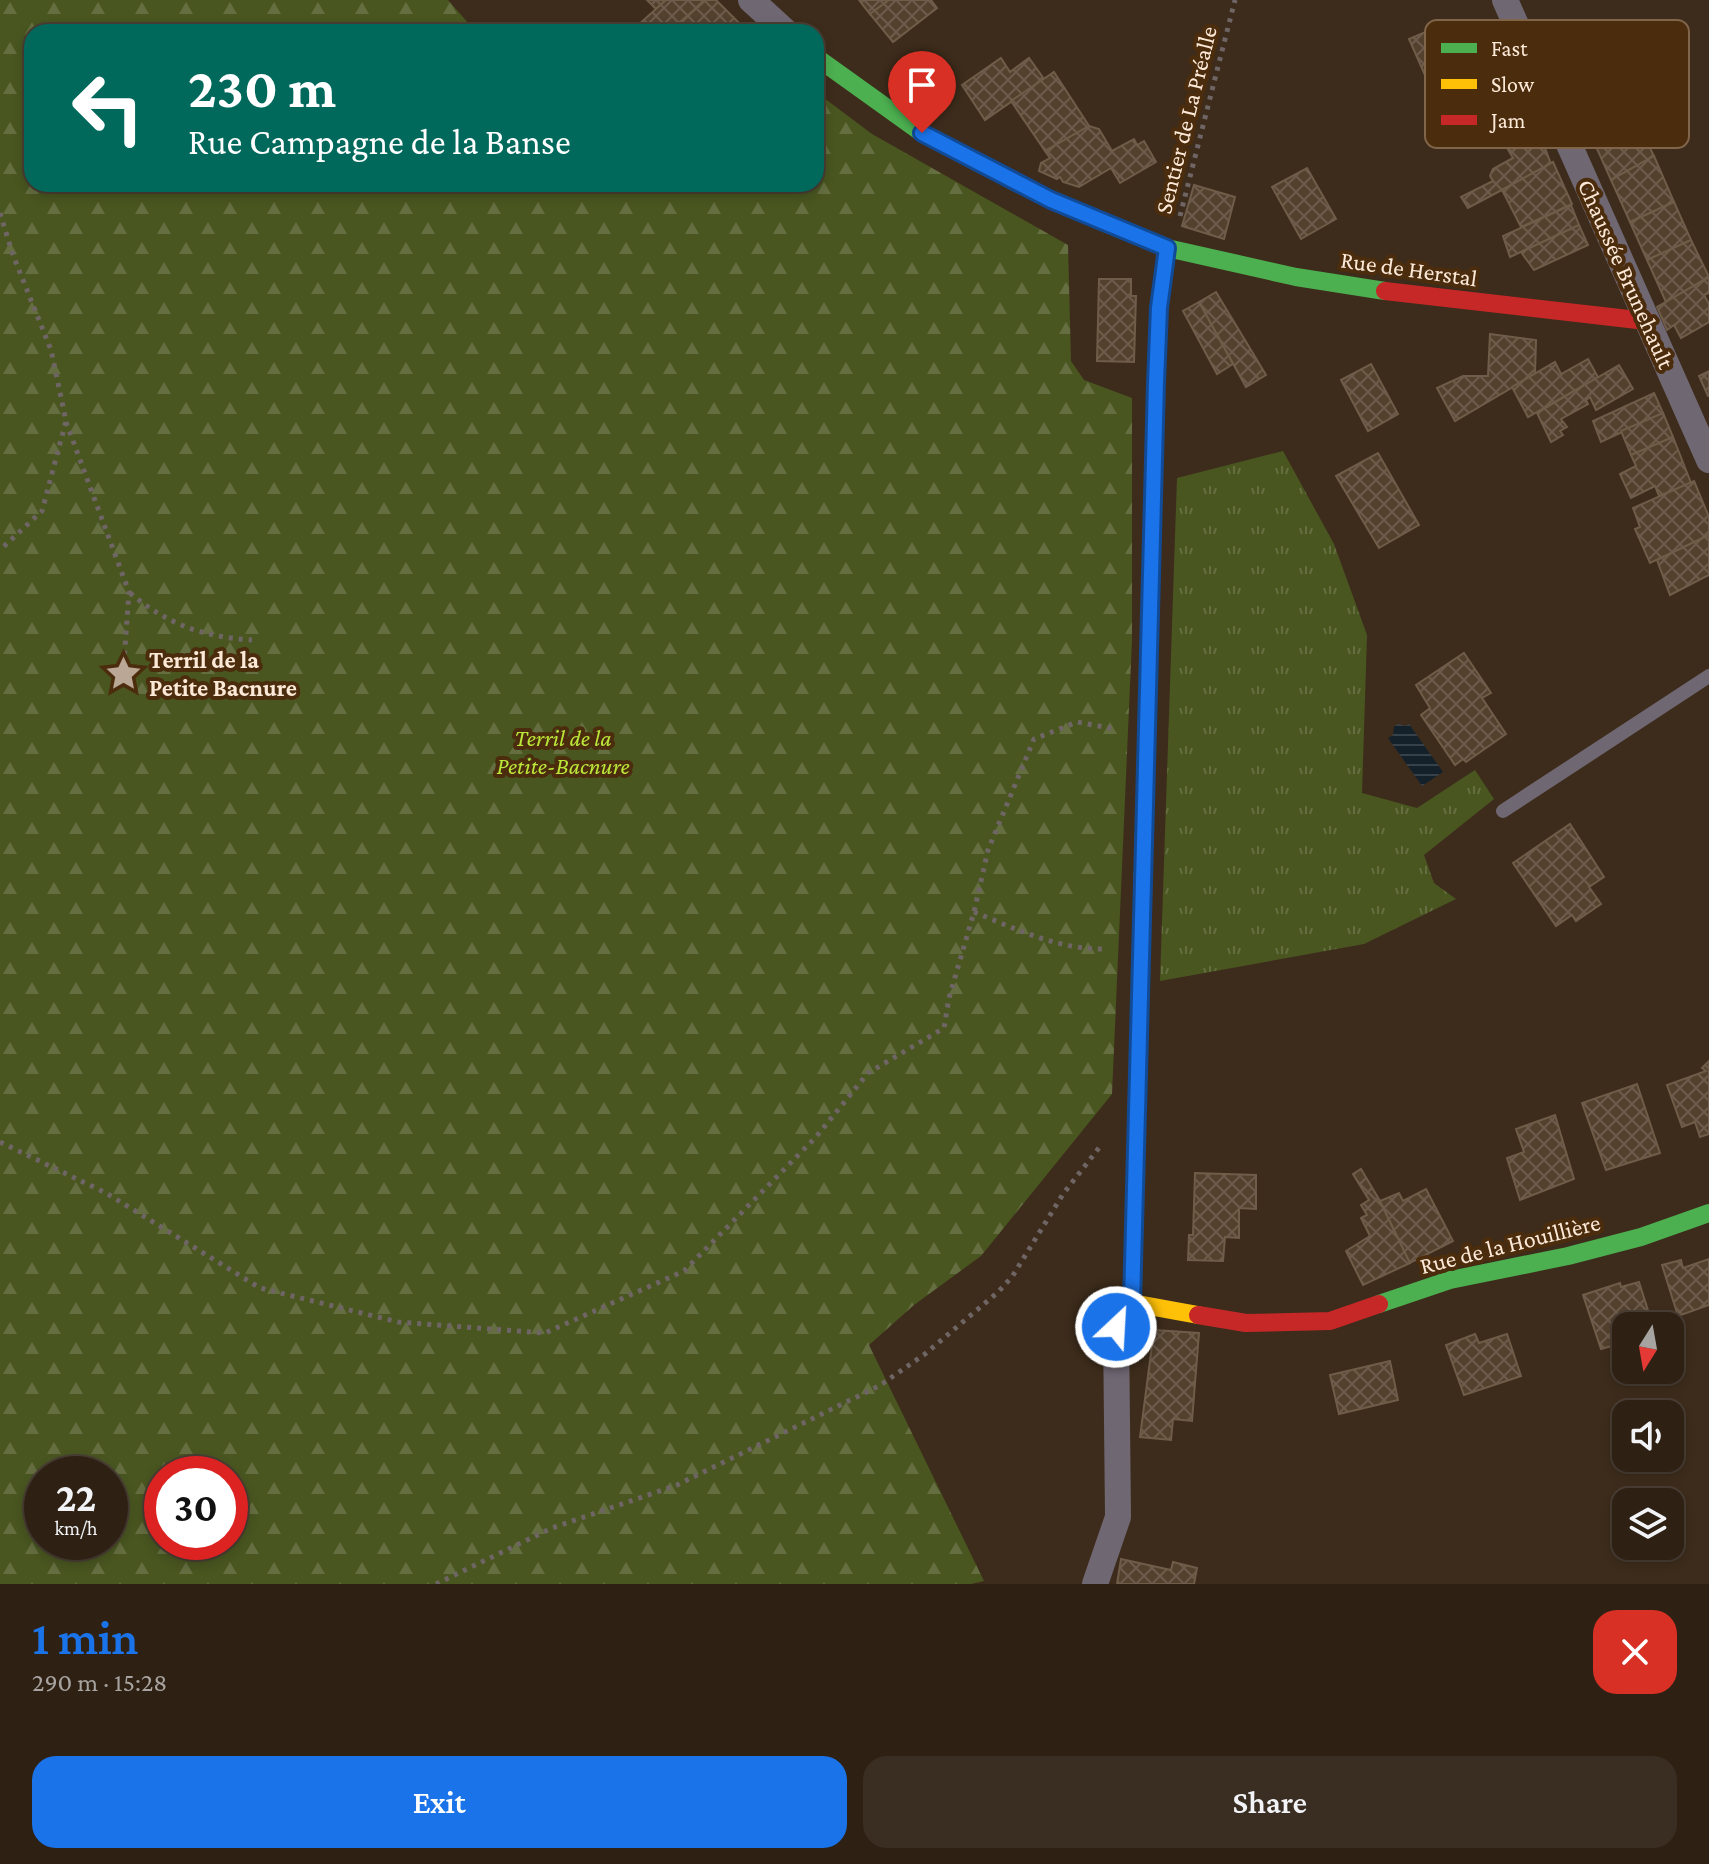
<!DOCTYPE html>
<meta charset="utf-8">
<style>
:root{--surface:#2e2114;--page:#3a2e22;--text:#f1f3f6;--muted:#a7a3a0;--line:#493e34;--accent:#1a73e8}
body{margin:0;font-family:"Crimson Pro",serif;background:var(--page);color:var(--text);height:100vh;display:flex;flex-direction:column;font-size:30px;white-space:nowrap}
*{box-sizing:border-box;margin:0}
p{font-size:26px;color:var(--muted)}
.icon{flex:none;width:44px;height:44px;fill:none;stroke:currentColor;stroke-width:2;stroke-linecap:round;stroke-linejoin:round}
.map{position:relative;height:1584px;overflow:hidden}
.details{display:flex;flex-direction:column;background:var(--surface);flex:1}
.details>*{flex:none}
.top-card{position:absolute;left:24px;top:24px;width:800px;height:168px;border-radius:24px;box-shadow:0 4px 12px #0003,0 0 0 2px var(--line);background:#00695c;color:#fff;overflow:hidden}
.needle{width:52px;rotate:191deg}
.buttons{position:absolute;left:1612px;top:1312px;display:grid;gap:16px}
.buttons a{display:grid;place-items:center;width:72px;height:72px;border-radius:16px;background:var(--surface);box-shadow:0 4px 12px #0003,0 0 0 2px var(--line);font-size:40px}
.speed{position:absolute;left:24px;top:1456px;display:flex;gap:16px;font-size:40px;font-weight:700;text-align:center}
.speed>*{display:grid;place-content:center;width:104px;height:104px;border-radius:50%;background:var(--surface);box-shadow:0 4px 12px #0003,0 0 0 2px var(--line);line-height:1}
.speed small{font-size:20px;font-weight:400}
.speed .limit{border:12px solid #d22;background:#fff;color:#111}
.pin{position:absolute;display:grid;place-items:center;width:68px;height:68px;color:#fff;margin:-82px -34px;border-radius:50% 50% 50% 0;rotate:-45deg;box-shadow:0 0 8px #0007}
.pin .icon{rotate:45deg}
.me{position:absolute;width:88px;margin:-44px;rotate:25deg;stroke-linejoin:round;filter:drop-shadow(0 0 6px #0008)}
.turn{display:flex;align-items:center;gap:28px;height:168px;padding:0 32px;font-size:36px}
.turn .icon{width:104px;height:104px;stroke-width:2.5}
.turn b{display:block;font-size:56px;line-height:68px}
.round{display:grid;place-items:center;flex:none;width:84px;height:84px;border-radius:24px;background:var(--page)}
.overview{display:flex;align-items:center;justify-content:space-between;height:136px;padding:0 32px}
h1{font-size:48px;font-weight:600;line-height:60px;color:var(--accent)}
.primary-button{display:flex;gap:16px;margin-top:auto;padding:16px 32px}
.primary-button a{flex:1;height:92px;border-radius:24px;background:var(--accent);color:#fff;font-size:32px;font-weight:600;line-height:92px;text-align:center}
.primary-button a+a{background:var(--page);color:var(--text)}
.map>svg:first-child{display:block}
.grass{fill:url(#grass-tufts)}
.forest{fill:url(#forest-firs);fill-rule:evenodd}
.water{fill:url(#water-rules)}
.building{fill:url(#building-cross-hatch);stroke:#6f5c49;stroke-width:2}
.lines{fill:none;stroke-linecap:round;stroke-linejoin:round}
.path{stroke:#6f6565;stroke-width:5;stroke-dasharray:4 6;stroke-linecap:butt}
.lane{stroke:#6f6772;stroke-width:14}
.street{stroke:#6f6772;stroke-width:26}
.fast{stroke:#4caf50;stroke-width:18}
.slow{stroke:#ffc107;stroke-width:18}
.jam{stroke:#c62828;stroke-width:18}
.route-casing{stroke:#114b97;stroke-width:20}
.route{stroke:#1a73e8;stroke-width:14}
.labels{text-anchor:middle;stroke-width:8;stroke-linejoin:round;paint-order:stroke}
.street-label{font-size:24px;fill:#fde9d8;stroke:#4b2d0d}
.poi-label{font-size:24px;font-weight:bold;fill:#fde9d8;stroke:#4b2d0d;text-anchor:start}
.park-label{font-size:24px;font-style:italic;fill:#bbe73b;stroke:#4b2d0d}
.key{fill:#4b2d0d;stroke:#80654a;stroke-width:2}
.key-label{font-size:22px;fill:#fde9d8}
</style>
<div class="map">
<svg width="1709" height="1584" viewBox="0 0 1709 1584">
<defs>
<pattern id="grass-tufts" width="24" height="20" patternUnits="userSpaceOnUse" patternTransform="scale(2)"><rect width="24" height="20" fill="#495620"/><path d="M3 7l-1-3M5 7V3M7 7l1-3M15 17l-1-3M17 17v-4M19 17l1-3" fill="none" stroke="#646e40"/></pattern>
<pattern id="forest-firs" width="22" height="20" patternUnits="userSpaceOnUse" patternTransform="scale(2)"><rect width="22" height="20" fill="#495620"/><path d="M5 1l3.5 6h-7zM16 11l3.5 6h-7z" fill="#646e40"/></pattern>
<pattern id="water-rules" width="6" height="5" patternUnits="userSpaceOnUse" patternTransform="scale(2)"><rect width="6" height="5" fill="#14212b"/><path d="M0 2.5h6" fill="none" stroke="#374149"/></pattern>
<pattern id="building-cross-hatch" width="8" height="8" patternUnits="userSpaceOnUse" patternTransform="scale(2)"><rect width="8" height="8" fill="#53412e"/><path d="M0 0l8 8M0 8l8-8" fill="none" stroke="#6d5c4c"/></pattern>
</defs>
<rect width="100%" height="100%" fill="#3d2c1b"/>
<polygon class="grass" points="1283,451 1334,544 1367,635 1362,793 1417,808 1475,770 1494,799 1424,855 1434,883 1456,899 1364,944 1160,981 1177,478"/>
<path class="forest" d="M0 0H448L476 32H32V184H816V92L872 134 1068 245 1071 361 1084 380 1132 398V640L1112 1094 981 1256 914 1305 869 1345 984 1581 971 1584H0ZM42 1474H110V1542H42ZM162 1474H230V1542H162Z"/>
<polygon class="water" points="1399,724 1405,726 1409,724 1443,772 1422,786 1388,738 1393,735 1394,726"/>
<g class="building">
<polygon points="647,0 666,0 656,9"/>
<polygon points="666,0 706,0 668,32 643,32 637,26"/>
<polygon points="706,0 716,0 745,29 741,32 681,32 676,26"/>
<polygon points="859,0 889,0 870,14"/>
<polygon points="889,0 931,0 937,8 893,42 870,14"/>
<polygon points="1449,22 1458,41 1469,36 1483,69 1432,91 1409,39"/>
<polygon points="1001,58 1010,72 1029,58 1044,79 985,120 962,85"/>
<polygon points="1054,72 1089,126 1045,151 1011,101"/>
<polygon points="1632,95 1641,112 1634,117 1654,156 1611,180 1586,124"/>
<polygon points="1534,119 1551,164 1468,208 1461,197 1493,181 1490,176 1493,169 1513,158 1500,136"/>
<polygon points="1089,126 1099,129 1112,151 1134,139 1137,145 1144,141 1156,162 1120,183 1111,168 1079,187 1063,182 1060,177 1057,179 1039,171 1041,163 1050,158 1045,151"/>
<polygon points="1654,156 1674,202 1630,222 1611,180"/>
<polygon points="1553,162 1572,204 1521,227 1502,190"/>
<polygon points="1307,168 1336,219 1301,239 1272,187"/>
<polygon points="1194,185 1235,197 1224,239 1182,226"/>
<polygon points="1674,202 1691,240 1647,260 1630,222"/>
<polygon points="1571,205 1579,225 1510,257 1503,236"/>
<polygon points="1579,225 1588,245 1534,270 1521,252"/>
<polygon points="1691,240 1709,277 1666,302 1647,260"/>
<polygon points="1709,277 1709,293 1704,295 1709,304 1709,322 1681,338 1674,325 1667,330 1657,307"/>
<polygon points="1099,279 1131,279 1131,296 1136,296 1134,362 1097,361"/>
<polygon points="1216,292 1266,375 1246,387 1199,302"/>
<polygon points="1199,302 1233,364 1217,374 1183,311"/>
<polygon points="1490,334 1536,340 1535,374 1455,421 1437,388 1463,376 1488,376"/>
<polygon points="1588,359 1598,377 1528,417 1512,387 1555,362 1561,374"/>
<polygon points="1371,364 1398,414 1368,431 1341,380"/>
<polygon points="1619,365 1633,389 1596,410 1590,397 1586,400 1588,404 1561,419 1567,427 1560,431 1563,435 1551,442 1537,413"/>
<polygon points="1709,371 1709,396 1708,396 1699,376"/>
<polygon points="1654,393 1663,413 1601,442 1593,421"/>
<polygon points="1663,413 1673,437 1631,455 1621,431"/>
<polygon points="1673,437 1691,483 1659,496 1655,486 1631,498 1620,474 1636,466 1631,455"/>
<polygon points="1378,453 1419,525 1379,548 1336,476"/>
<polygon points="1694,481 1709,517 1709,535 1650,563 1635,529 1640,527 1633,508"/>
<polygon points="1709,535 1709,575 1670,595 1657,560"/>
<polygon points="1464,653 1491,693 1482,698 1506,734 1466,762 1463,759 1455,765 1421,715 1430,708 1416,685"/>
<polygon points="1570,824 1604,877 1589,887 1601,904 1576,921 1572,915 1556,926 1513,863"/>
<polygon points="1709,1061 1709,1134 1700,1137 1695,1122 1682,1127 1667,1085 1706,1071 1702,1068"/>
<polygon points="1637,1084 1660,1153 1606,1170 1582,1103"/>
<polygon points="1555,1115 1574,1179 1520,1200 1507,1158 1524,1152 1516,1129"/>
<polygon points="1361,1169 1380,1201 1410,1263 1363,1285 1346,1251 1370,1236 1361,1218 1367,1215 1361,1205 1369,1200 1353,1174"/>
<polygon points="1195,1173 1256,1175 1256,1209 1239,1208 1239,1238 1225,1237 1223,1261 1188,1260 1189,1235 1193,1235"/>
<polygon points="1426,1189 1453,1241 1410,1263 1380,1201 1399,1193 1403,1201"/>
<polygon points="1709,1259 1709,1305 1678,1316 1662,1265 1681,1260 1683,1268"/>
<polygon points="1639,1282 1653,1326 1626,1326 1626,1342 1601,1349 1583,1295 1620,1283 1621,1287"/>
<polygon points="1154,1330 1199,1333 1192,1421 1173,1419 1171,1440 1140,1437"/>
<polygon points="1475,1334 1479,1343 1507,1334 1521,1376 1464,1395 1446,1345"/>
<polygon points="1390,1361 1398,1400 1339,1414 1330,1375"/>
<polygon points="1121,1559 1171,1570 1173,1562 1197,1568 1194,1584 1117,1584"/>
</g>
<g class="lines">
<g class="path">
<polyline points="0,213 13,255 51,350 66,421 42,511 0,550"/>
<polyline points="1180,216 1235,0"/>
<polyline points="66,422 129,592 123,674"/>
<path d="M130 593C167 624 203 637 252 640"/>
<path d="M974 912C1016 929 1059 950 1106 949"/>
<polyline points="0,1142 106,1193 260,1288 398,1322 545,1333 684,1271 816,1137 868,1073 944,1028 949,998 974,912 988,850 1034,739 1077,722 1115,729"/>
<polyline points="436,1584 552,1528 677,1485 879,1386 925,1354 997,1293 1012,1277 1063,1194 1102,1144"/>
</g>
<polyline class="lane" points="1503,811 1709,676"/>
<g class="street">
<polyline points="751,0 786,32"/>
<polyline points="1505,0 1709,460"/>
<polyline points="1095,1584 1118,1517 1116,1327 1118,1314 1132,1303"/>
</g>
<g class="fast">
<polyline points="816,57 922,133 1051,200 1167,248 1296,277 1385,291"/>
<polyline points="1144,832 1156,383 1159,308 1167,248"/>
<polyline points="1379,1304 1450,1280 1568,1256 1641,1237 1709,1213"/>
</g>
<polyline class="slow" points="1144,832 1132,1303 1198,1315"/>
<g class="jam">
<polyline points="1385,291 1646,321"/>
<polyline points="1198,1315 1246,1323 1330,1321 1379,1304"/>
</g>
</g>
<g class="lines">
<defs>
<polyline id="route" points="922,133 1051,200 1167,248 1159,308 1156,383 1132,1303 1118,1314 1116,1327"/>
</defs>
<use href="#route" class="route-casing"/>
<use href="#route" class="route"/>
</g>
<defs>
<symbol id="sight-bare" viewBox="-9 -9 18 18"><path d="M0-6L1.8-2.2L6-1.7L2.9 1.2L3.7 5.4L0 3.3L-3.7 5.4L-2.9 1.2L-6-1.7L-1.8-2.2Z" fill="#baa796" stroke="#4b2d0d" stroke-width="2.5" paint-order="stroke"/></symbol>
</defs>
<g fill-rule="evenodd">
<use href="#sight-bare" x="98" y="648" width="51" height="51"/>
</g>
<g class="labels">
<g class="street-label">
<text transform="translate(1186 120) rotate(-76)" y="8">Sentier de La Préalle</text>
<text transform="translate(1409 269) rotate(8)" y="8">Rue de Herstal</text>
<text transform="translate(1626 274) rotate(66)" y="8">Chaussée Brunehault</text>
<text transform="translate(1510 1244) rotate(-14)" y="8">Rue de la Houillière</text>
</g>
<g class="poi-label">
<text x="149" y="668">Terril de la<tspan x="149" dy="28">Petite Bacnure</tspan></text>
</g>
<g class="park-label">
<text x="563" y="746">Terril de la<tspan x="563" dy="28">Petite-Bacnure</tspan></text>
</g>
</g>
<rect x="1425" y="20" width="264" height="128" rx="12" class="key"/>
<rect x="1441" y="43" width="36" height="10" fill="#4caf50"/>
<rect x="1441" y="79" width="36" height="10" fill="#ffc107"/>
<rect x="1441" y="115" width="36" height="10" fill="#c62828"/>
<g class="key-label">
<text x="1491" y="56">Fast</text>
<text x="1491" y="92">Slow</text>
<text x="1491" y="128">Jam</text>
</g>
</svg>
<div class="buttons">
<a><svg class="needle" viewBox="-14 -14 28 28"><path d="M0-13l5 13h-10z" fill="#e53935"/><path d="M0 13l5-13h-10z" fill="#a7a3a0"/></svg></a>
<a><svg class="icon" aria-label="sound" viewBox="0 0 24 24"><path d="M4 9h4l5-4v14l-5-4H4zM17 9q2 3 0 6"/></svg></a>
<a><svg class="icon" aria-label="layers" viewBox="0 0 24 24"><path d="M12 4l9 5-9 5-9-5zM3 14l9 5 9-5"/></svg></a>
</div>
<div class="speed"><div>22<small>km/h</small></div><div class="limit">30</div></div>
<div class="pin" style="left:922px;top:133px;background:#d93025"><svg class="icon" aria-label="arrive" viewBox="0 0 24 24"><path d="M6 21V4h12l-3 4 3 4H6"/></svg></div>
<svg class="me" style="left:1116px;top:1327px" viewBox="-20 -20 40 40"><circle r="17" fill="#1a73e8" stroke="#fff" stroke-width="3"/><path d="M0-11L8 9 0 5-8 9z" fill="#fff"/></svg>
<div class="top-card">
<div class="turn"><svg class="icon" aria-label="left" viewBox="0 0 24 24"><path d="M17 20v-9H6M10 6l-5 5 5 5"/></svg><div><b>230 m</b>Rue Campagne de la Banse</div></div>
</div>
</div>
<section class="details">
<div class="overview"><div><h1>1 min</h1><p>290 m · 15:28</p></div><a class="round" style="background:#d93025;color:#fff"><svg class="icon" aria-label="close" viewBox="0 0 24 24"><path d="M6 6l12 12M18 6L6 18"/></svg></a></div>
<div class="primary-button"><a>Exit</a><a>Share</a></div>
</section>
